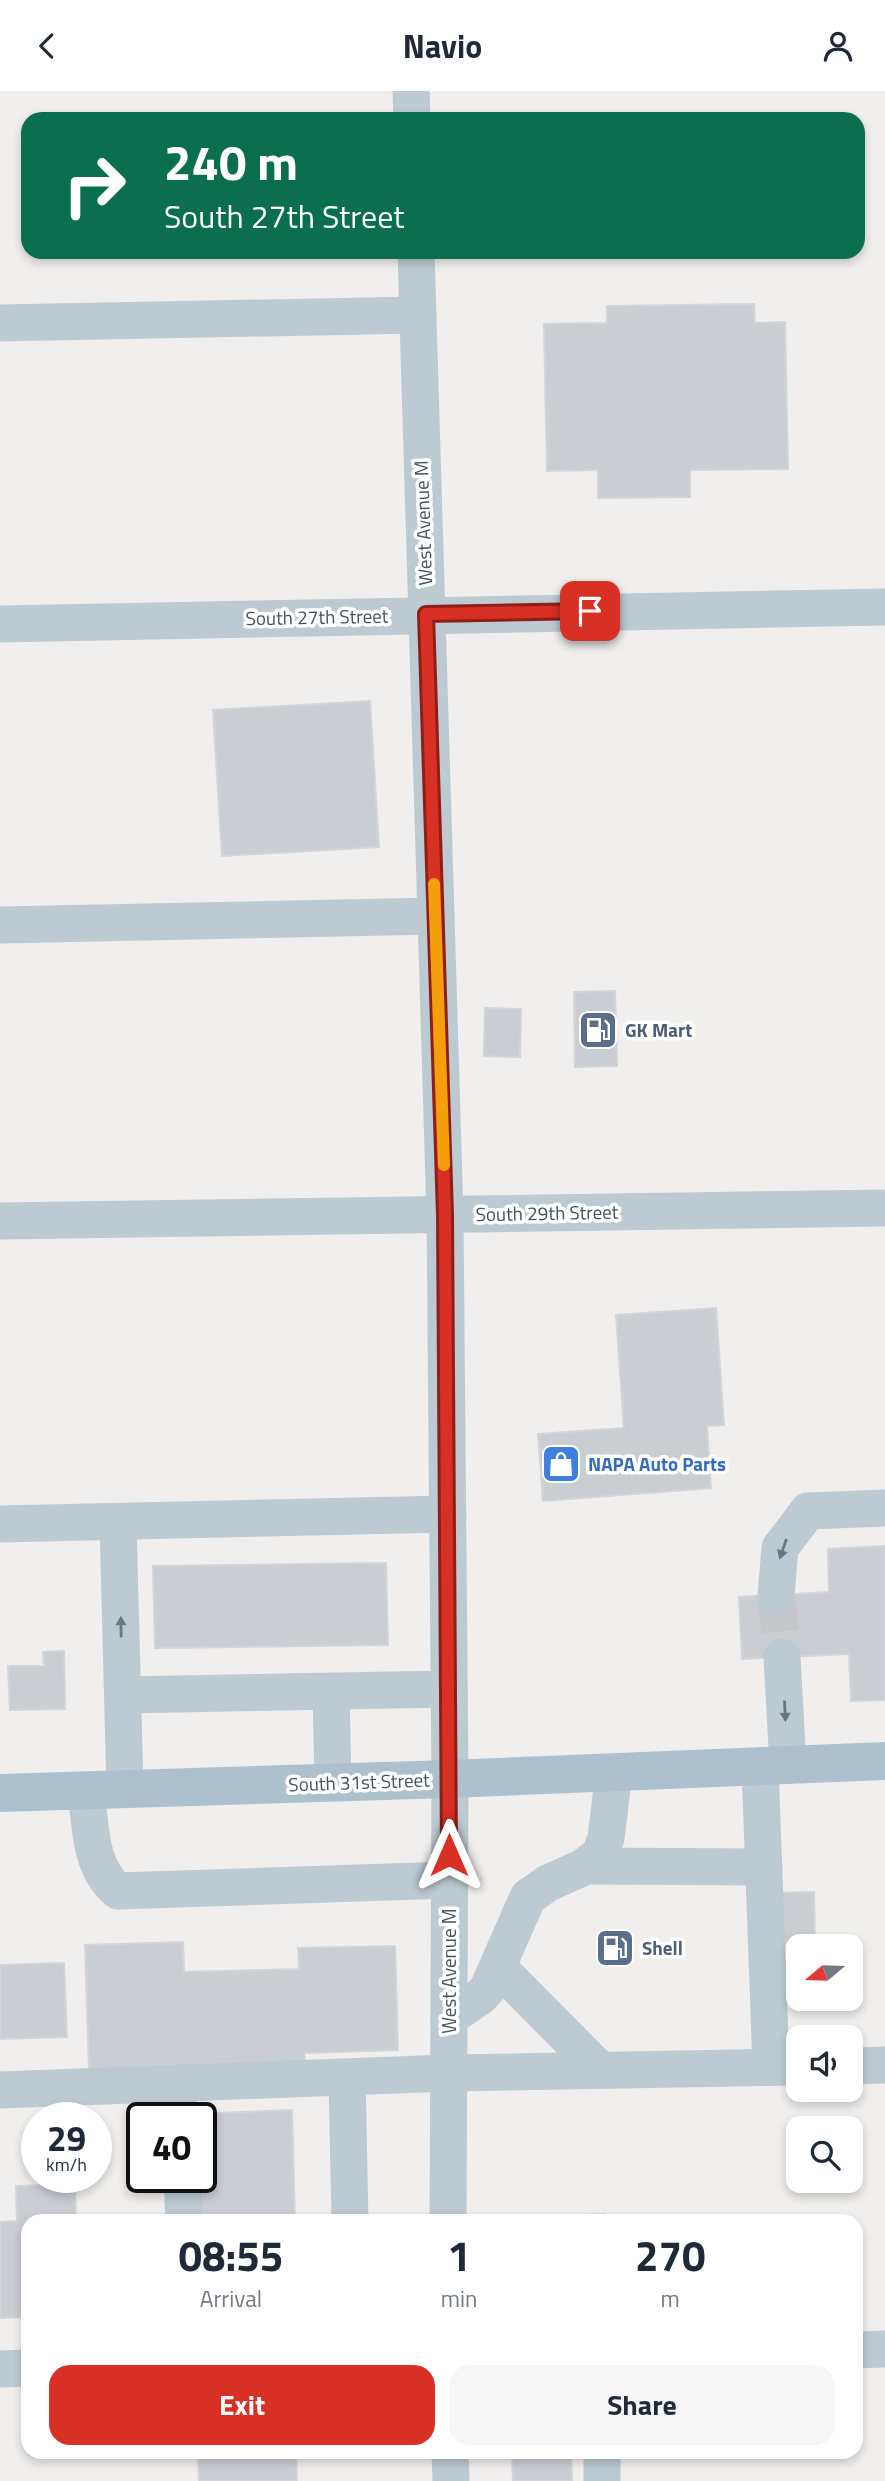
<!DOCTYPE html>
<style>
:root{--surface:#fff;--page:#f6f6f7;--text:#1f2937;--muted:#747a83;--accent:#d93025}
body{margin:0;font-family:"Titillium Web",sans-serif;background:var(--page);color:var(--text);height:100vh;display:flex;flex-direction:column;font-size:26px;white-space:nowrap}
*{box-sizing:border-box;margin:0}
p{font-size:23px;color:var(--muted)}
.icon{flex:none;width:38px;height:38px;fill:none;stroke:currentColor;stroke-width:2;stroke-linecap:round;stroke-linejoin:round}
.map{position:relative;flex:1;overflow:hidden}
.side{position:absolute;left:21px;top:2123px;width:842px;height:245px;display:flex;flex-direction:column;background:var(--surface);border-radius:21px;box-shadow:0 4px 10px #0003}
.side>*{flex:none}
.banner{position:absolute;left:21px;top:21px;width:844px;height:147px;border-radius:21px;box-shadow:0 4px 10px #0003;background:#0b6e4f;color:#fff;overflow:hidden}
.needle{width:46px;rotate:251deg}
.buttons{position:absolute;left:786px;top:1843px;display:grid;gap:14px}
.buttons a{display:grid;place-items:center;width:77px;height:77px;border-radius:14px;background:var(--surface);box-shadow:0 4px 10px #0003;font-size:35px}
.speed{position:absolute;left:21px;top:2011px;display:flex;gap:14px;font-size:35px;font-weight:700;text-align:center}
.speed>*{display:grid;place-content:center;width:91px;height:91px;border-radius:50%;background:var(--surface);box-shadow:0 4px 10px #0003;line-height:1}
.speed small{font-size:18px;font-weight:400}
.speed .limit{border:4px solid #111;border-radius:10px;background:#fff;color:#111}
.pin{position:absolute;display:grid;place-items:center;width:60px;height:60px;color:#fff;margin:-30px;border-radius:14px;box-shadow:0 4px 10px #0006}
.me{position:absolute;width:77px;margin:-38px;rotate:0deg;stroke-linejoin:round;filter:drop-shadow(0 0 5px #0008)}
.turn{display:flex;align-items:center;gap:24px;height:147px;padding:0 28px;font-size:32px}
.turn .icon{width:91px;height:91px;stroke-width:2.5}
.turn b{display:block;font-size:49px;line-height:60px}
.eta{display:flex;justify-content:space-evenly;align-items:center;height:119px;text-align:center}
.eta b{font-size:42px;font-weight:700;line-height:49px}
.cta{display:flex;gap:14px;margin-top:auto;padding:14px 28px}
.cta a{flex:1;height:80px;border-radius:21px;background:var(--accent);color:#fff;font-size:28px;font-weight:700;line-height:80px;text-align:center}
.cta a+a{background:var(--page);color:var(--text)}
header{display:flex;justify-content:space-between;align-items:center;height:91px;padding:0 28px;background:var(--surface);font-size:32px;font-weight:700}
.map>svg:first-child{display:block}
.building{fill:#caced3;stroke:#d1d5da;stroke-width:2}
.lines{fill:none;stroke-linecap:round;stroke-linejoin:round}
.minor-tunnel{stroke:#c6c7ca;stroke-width:37;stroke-dasharray:37 18;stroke-linecap:butt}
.minor{stroke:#bdcad1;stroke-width:37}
.major{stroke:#acc0ce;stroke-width:38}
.oneway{fill:#69777f}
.route-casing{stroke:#8d1f18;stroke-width:18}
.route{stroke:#d93025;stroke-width:12}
.slow{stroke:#f59e0b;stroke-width:12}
.labels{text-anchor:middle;stroke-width:7;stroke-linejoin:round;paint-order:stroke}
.street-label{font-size:19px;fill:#45535c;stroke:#fff}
.service-label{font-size:19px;font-weight:bold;fill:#4e5e75;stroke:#fff;text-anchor:start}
.shop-label{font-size:19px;font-weight:bold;fill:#366cbe;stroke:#fff;text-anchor:start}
</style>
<header><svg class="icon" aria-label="back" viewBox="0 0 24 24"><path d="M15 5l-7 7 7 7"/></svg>Navio<svg class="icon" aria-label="person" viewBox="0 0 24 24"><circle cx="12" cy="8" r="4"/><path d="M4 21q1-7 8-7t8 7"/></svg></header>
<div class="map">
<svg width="885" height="2390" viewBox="0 0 885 2390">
<rect width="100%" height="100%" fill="#f1eeee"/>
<g class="building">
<polygon points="754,213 755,232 785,231 788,378 690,379 690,406 598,407 598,379 547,380 544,233 607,232 607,215"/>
<polygon points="370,610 379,756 222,765 213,619"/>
<polygon points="615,900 617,975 575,976 574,901"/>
<polygon points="485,917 521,918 520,966 484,965"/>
<polygon points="716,1217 724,1334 707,1335 711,1397 543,1410 538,1343 624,1337 616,1224"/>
<polygon points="885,1455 885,1609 851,1610 849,1563 742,1568 739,1506 829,1501 828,1458"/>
<polygon points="386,1472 388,1554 155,1557 153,1475"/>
<polygon points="64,1560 65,1618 10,1619 8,1575 44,1575 43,1561"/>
<polygon points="814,1801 815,1852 778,1853 777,1802"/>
<polygon points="183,1851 184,1881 299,1878 298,1857 395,1855 398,1959 304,1962 305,1971 89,1978 85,1854"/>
<polygon points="64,1872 67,1946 0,1948 0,1874"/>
<polygon points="292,2019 295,2130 197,2130 196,2086 201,2086 201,2026 194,2026 194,2023"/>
<polygon points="75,2093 76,2130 28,2130 28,2226 0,2227 0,2131 17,2130 16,2095"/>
<polygon points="605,2123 605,2130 493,2130 493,2128"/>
<polygon points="198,2361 296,2361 297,2390 199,2390"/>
<polygon points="512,2361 571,2361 572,2390 513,2390"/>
</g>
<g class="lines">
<polyline class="minor-tunnel" points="776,1504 782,1566"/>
<g class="minor">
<polyline points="411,0 412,28"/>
<polyline points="416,161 445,1124 450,1688 448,2130"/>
<polyline points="0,232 418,224"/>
<polyline points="0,533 885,516"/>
<polyline points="0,834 436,825"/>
<polyline points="0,1130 885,1117"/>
<polyline points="118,1431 125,1698"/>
<polyline points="0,1433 448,1423"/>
<polyline points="776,1504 780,1457 808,1420 885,1417"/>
<polyline points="782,1566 788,1674"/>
<polyline points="331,1600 333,1692"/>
<polyline points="123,1604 449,1598"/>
<polyline points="760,1675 771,1976"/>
<path d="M86 1700C91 1735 89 1776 118 1800L449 1789"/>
<polyline points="585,1775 764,1776"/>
<polyline points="498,1876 600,1979"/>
<polyline points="449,1927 480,1906 488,1897 528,1806 548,1792 582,1777 600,1763 606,1747 614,1681"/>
<polyline points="850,1975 885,1974"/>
<polyline points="347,1987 350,2130"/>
<polyline points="177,1993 179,2026"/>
<polyline points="0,1999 449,1982 798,1976"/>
<polyline points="182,2086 184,2130"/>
<polyline points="856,2259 885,2258"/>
<polyline points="0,2278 28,2277"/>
<polyline points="450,2361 451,2390"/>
<polyline points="602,2390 602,2361"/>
</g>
<polyline class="major" points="0,1702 450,1688 885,1670"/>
</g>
<defs><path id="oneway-solid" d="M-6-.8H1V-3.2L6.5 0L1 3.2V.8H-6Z" transform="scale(1.75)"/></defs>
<g class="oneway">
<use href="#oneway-solid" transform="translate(783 1458) rotate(109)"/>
<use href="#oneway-solid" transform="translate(121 1536) rotate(-91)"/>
<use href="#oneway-solid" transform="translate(785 1620) rotate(87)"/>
</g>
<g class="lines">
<defs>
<polyline id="route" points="449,1764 445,1124 426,523 590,520"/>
</defs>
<use href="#route" class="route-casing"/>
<use href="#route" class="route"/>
<polyline class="slow" points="434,793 444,1074"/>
</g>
<defs>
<symbol id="fuel-square" viewBox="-11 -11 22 22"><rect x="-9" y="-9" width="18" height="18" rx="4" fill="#5c6f8a" stroke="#fff"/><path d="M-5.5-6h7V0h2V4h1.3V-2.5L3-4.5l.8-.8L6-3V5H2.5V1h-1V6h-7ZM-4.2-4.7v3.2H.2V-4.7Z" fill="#fff"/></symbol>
<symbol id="shop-square" viewBox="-11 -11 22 22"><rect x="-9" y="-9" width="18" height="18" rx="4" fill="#3f7fe0" stroke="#fff"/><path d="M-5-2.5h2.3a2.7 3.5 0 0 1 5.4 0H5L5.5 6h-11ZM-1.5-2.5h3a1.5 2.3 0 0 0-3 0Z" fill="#fff"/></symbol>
</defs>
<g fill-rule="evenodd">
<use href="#fuel-square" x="576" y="917" width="44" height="44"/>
<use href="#shop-square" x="539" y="1351" width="44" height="44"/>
<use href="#fuel-square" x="593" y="1835" width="44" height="44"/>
</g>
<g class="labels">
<g class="street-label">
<text transform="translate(423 432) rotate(-92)" y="7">West Avenue M</text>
<text transform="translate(317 526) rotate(-1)" y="7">South 27th Street</text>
<text transform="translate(547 1122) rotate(-1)" y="7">South 29th Street</text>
<text transform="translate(359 1691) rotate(-2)" y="7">South 31st Street</text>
<text transform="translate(449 1880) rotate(-90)" y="7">West Avenue M</text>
</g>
<g class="service-label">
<text x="625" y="946">GK Mart</text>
<text x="642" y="1864">Shell</text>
</g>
<g class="shop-label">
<text x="588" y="1380">NAPA Auto Parts</text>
</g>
</g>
</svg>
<div class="buttons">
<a><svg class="needle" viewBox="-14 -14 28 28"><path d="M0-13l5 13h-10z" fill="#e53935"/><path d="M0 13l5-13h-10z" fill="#747a83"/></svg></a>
<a><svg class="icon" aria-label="sound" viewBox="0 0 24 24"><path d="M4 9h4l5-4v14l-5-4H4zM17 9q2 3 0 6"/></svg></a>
<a><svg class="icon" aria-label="search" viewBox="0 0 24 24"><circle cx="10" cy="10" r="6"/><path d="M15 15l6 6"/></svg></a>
</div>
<div class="speed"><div>29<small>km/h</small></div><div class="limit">40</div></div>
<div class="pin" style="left:590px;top:520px;background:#d93025"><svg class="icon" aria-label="arrive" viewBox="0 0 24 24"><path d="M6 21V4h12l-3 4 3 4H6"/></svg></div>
<svg class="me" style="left:449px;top:1764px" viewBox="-20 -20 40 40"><path d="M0-17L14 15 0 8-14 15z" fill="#d93025" stroke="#fff" stroke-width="4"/></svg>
<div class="banner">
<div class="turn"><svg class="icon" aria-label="right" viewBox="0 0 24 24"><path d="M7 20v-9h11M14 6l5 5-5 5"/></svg><div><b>240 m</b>South 27th Street</div></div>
</div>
<section class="side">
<div class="eta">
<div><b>08:55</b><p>Arrival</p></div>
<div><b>1</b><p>min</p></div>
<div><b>270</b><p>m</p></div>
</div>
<div class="cta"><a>Exit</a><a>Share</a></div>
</section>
</div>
